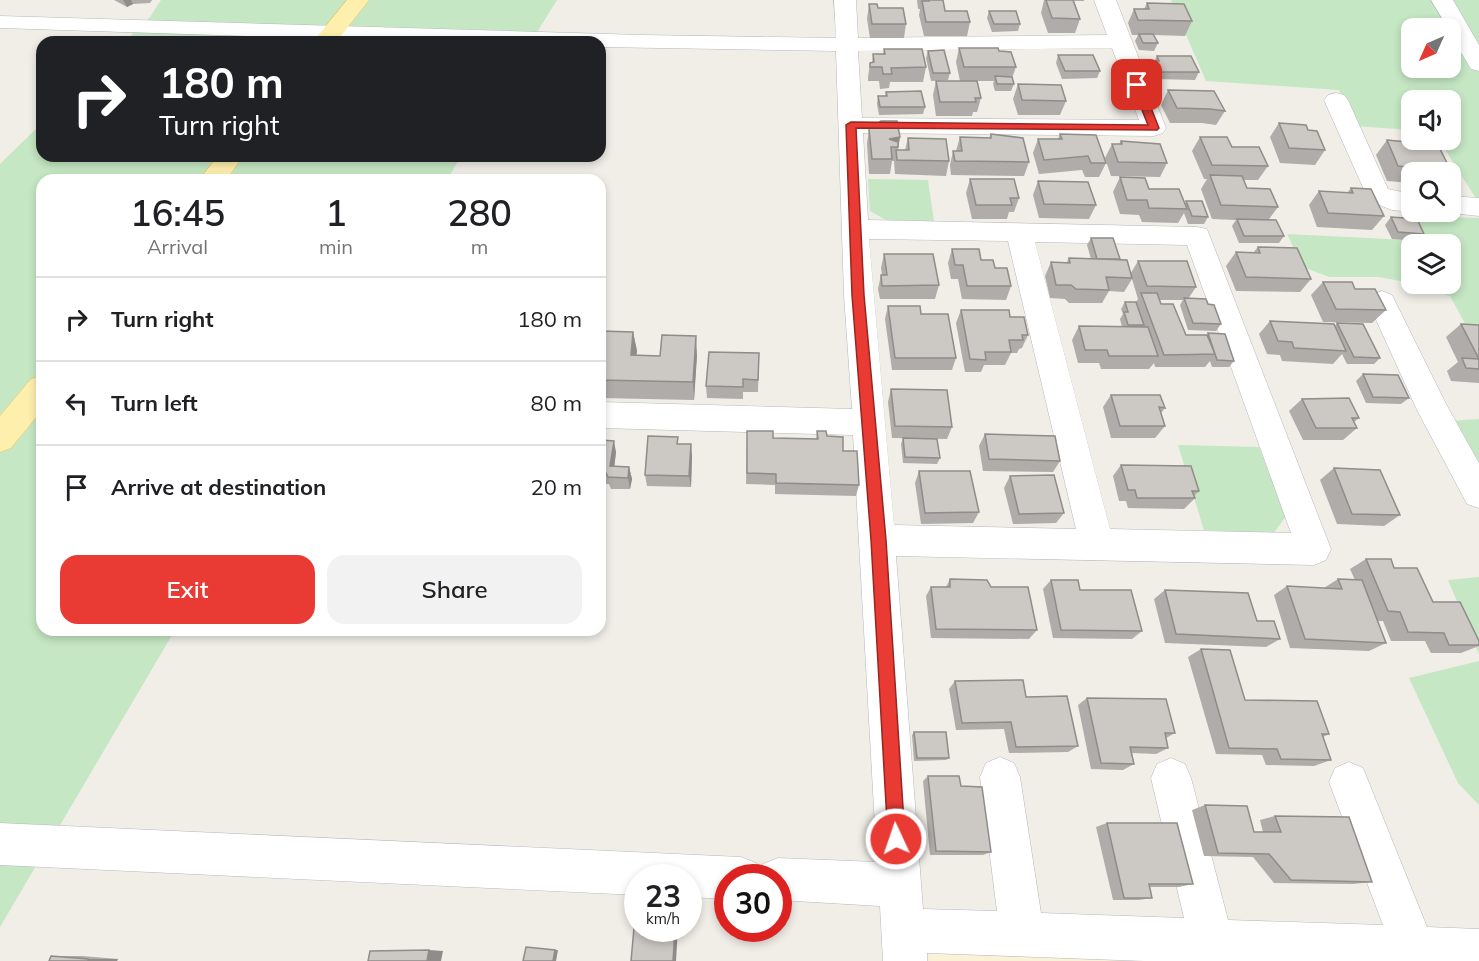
<!DOCTYPE html>
<style>
:root{--surface:#fff;--page:#f2f2f2;--text:#202124;--muted:#757577;--line:#e0e0e0;--accent:#e93b33}
body{margin:0;font-family:Mulish,sans-serif;background:var(--page);color:var(--text);height:100vh;display:flex;flex-direction:column;font-size:22px;white-space:nowrap}
*{box-sizing:border-box;margin:0}
p{font-size:20px;color:var(--muted)}
.icon{flex:none;width:33px;height:33px;fill:none;stroke:currentColor;stroke-width:2;stroke-linecap:round;stroke-linejoin:round}
.map{position:relative;flex:1;overflow:hidden}
.panel{position:absolute;left:36px;top:174px;width:570px;height:462px;display:flex;flex-direction:column;background:var(--surface);border-radius:18px;box-shadow:0 3px 9px #0003}
.panel>*{flex:none}
.guide{position:absolute;left:36px;top:36px;width:570px;height:126px;border-radius:18px;box-shadow:0 3px 9px #0003;background:#202124;color:#fff;overflow:hidden}
.needle{width:39px;rotate:225deg}
.fabs{position:absolute;left:1401px;top:18px;display:grid;gap:12px}
.fabs a{display:grid;place-items:center;width:60px;height:60px;border-radius:12px;background:var(--surface);box-shadow:0 3px 9px #0003;font-size:30px}
.speed{position:absolute;left:624px;top:864px;display:flex;gap:12px;font-size:30px;font-weight:700;text-align:center}
.speed>*{display:grid;place-content:center;width:78px;height:78px;border-radius:50%;background:var(--surface);box-shadow:0 3px 9px #0003;line-height:1}
.speed small{font-size:15px;font-weight:400}
.speed .limit{border:9px solid #d22;background:#fff;color:#111}
.pin{position:absolute;display:grid;place-items:center;width:51px;height:51px;color:#fff;margin:-26px;border-radius:12px;box-shadow:0 3px 9px #0006}
.me{position:absolute;width:66px;margin:-33px;rotate:357deg;stroke-linejoin:round;filter:drop-shadow(0 0 4px #0008)}
.turn{display:flex;align-items:center;gap:21px;height:126px;padding:0 24px;font-size:27px}
.turn .icon{width:78px;height:78px;stroke-width:2.5}
.turn b{display:block;font-size:42px;line-height:51px}
.eta{display:flex;justify-content:space-evenly;align-items:center;height:102px;text-align:center}
.eta b{font-size:36px;font-weight:600;line-height:42px}
.action{display:flex;gap:12px;margin-top:auto;padding:12px 24px}
.action a{flex:1;height:69px;border-radius:18px;background:var(--accent);color:#fff;font-size:24px;font-weight:600;line-height:69px;text-align:center}
.action a+a{background:var(--page);color:var(--text)}
ul{padding:0;list-style:none}
li{display:flex;align-items:center;gap:18px;height:84px;padding:0 24px;border-top:2px solid var(--line)}
li div{flex:1}
li b{display:block;font-size:22px}
li em{font-style:normal}
.map>svg:first-child{display:block}
.green{fill:#c5e7c3;fill-rule:evenodd}
.sand{fill:#fbf1d7}
.lines{fill:none;stroke-linecap:round;stroke-linejoin:round}
.minor-casing{stroke:#b4b7bb;stroke-width:1}
.major-casing{stroke:#f1c35e;stroke-width:1}
.minor{fill:#fff;fill-rule:evenodd}
.major{fill:#ffefad;fill-rule:evenodd}
.wall{fill:#afaca9}
.shaded-wall{fill:#8f8c89}
.building{fill:#ccc8c4;stroke:#8f8c89;stroke-width:1.5}
.route{fill:#e93b33;stroke:#972621;stroke-width:1.5}
</style>
<div class="map">
<svg width="1479" height="961" viewBox="0 0 1479 961">
<rect width="100%" height="100%" fill="#f0eee7"/>
<g class="green">
<polygon points="161,0 557,0 531,42 124,42 150,17"/>
<path d="M1171 0H1479V203L1439 140H1450V100H1412L1411 130 1355 126 1339 90 1206 81ZM1412 28H1450V68H1412Z"/>
<polygon points="42,123 42,156 461,156 447,180 42,180 42,630 175,630 0,927 0,164"/>
<polygon points="868,179 928,180 934,221 886,220 870,211"/>
<polygon points="1416,216 1479,218 1479,349 1450,296 1415,284 1450,284 1450,244 1412,244 1411,283 1379,277 1329,277 1303,267 1287,234 1428,241"/>
<polygon points="1479,419 1479,472 1449,421"/>
<polygon points="1178,445 1259,447 1286,516 1273,534 1204,530"/>
<polygon points="1479,577 1479,654 1448,580"/>
<polygon points="1479,661 1479,805 1458,783 1409,678"/>
</g>
<polygon class="sand" points="928,952 1179,961 929,961"/>
<g class="lines">
<defs>
<g id="minor">
<path d="M834 0H856L858 38 1107 35 1094 0H1116L1166 128 1163 133 1154 136 863 133 868 220 1197 227 1207 229 1331 549 1326 560 1314 565 896 556 923 909 997 911 980 777 986 763 1000 757 1014 763 1020 777 1041 913 1184 918 1151 778 1157 764 1171 758 1185 764 1191 778 1228 920 1383 925 1329 782 1335 768 1349 762 1363 768 1427 927 1479 929V961H1145L927 953V961H883L880 906 778 900V878H728V899L688 897V878H638V895L0 865V823L741 857 756 863 760 871 763 864 778 858 877 862 853 435 600 428V402L852 409 844 295 836 51 600 47V42H430L0 28V16L641 35 836 38ZM1112 48 1139 120 862 118 858 51ZM869 239 1008 241 1076 529 894 525ZM1035 242 1187 245 1291 533 1110 529Z"/>
<polygon points="1431,0 1453,0 1479,45 1479,71 1471,69 1450,34 1450,28 1448,28"/>
<polygon points="1336,93 1344,95 1348,100 1388,189 1412,194 1413,212 1392,210 1369,201 1324,100 1328,95"/>
<polygon points="1450,196 1479,198 1479,216 1442,212 1450,212"/>
<polygon points="1382,291 1392,295 1446,404 1479,463 1479,508 1467,504 1417,410 1368,302 1372,295"/>
</g>
<g id="major">
<polygon points="347,0 369,0 336,42 313,42"/>
<polygon points="218,156 243,156 226,180 199,180"/>
<polygon points="42,376 42,410 11,448 0,452 0,416 31,379"/>
</g>
</defs>
<use href="#minor" class="minor-casing"/>
<use href="#major" class="major-casing"/>
<use href="#minor" class="minor"/>
<use href="#major" class="major"/>
</g>
<g class="wall">
<polygon points="114,0 152,0 150,3 133,4 127,7"/>
<polygon points="917,0 943,0 945,11 970,22 967,36 924,36 919,15 920,9 918,9"/>
<polygon points="1044,0 1084,0 1084,1 1074,1 1080,19 1075,33 1048,33 1041,13"/>
<polygon points="1147,3 1192,21 1185,36 1154,35 1158,43 1154,51 1139,50 1135,41 1138,35 1132,35 1128,23 1134,9 1144,9"/>
<polygon points="869,4 878,8 906,24 904,38 870,38 867,19"/>
<polygon points="989,11 1020,24 1018,31 992,32 987,18"/>
<polygon points="959,48 999,51 1016,67 1012,78 1014,84 1011,91 995,91 993,84 994,81 977,81 981,98 977,112 973,112 972,116 936,116 933,95 936,81 960,81 956,62"/>
<polygon points="884,49 926,67 923,82 890,82 889,88 880,89 879,81 868,81 868,77 870,63 872,63 873,54 883,54"/>
<polygon points="928,51 950,73 948,80 931,81 926,58"/>
<polygon points="1058,55 1100,71 1097,78 1062,79 1056,63"/>
<polygon points="1157,56 1199,72 1195,80 1156,79 1151,68"/>
<polygon points="1018,84 1066,101 1060,115 1018,115 1013,99"/>
<polygon points="1168,90 1225,111 1216,125 1202,123 1170,123 1161,105"/>
<polygon points="886,92 925,107 923,114 879,115 877,104 878,96 885,96"/>
<polygon points="1279,123 1308,130 1325,150 1315,165 1280,163 1270,137"/>
<polygon points="869,129 900,137 898,150 905,150 908,138 949,161 946,176 895,174 894,161 892,161 890,174 869,174 867,144"/>
<polygon points="991,134 1029,162 1024,176 951,175 950,165 953,151 956,151 960,137 989,138"/>
<polygon points="1060,134 1106,163 1099,177 1085,177 1082,170 1039,174 1033,153 1038,139 1058,139"/>
<polygon points="1200,137 1232,147 1268,166 1258,180 1243,180 1247,188 1278,207 1269,219 1284,236 1279,243 1239,243 1232,226 1236,220 1212,219 1201,189 1207,179 1204,179 1192,151"/>
<polygon points="1387,140 1451,171 1449,172 1412,172 1412,183 1387,181 1376,155"/>
<polygon points="1121,141 1167,163 1160,177 1111,176 1105,158 1112,144 1119,144"/>
<polygon points="1120,177 1185,204 1186,201 1208,217 1204,224 1188,224 1184,213 1178,223 1142,222 1139,215 1120,214 1113,192"/>
<polygon points="970,179 1019,198 1014,212 1009,212 1007,219 972,219 966,193"/>
<polygon points="1038,181 1096,205 1089,219 1039,218 1033,195"/>
<polygon points="1351,188 1384,216 1372,230 1317,227 1309,205 1319,191 1347,193"/>
<polygon points="1391,217 1424,234 1417,241 1392,239 1385,225"/>
<polygon points="1091,238 1120,259 1131,273 1138,261 1196,287 1188,299 1208,304 1221,324 1216,331 1188,330 1180,305 1183,300 1159,300 1161,304 1186,335 1207,335 1208,333 1234,361 1229,367 1212,367 1210,361 1205,367 1155,367 1154,363 1149,369 1101,369 1099,363 1078,363 1072,340 1079,326 1122,327 1120,319 1123,314 1121,309 1125,302 1136,302 1138,299 1132,279 1124,292 1109,291 1102,303 1069,303 1065,299 1050,298 1045,276 1051,262 1067,262 1069,258 1091,259 1087,245"/>
<polygon points="1258,247 1311,279 1300,292 1236,291 1226,266 1236,252 1253,253"/>
<polygon points="952,249 981,260 995,268 1011,286 1006,300 962,299 958,279 951,279 948,263"/>
<polygon points="884,254 939,285 935,299 880,299 878,289 881,275 882,275 881,268"/>
<polygon points="1323,282 1355,289 1386,310 1372,323 1323,322 1311,295"/>
<polygon points="888,306 921,314 956,358 952,370 892,370 885,319"/>
<polygon points="961,310 1010,317 1028,335 1022,348 1019,349 1017,353 1011,353 1005,365 984,365 981,372 965,372 956,323"/>
<polygon points="1270,321 1335,326 1337,323 1380,358 1374,364 1347,364 1342,354 1333,364 1282,361 1280,355 1267,354 1259,334"/>
<polygon points="1461,324 1479,325 1479,383 1451,381 1447,371 1458,362 1446,337"/>
<polygon points="600,331 633,332 637,351 636,355 660,356 697,355 694,400 600,398"/>
<polygon points="759,353 758,392 743,392 743,399 707,398 706,386"/>
<polygon points="1363,374 1409,398 1401,404 1366,403 1356,381"/>
<polygon points="891,389 952,427 947,439 892,438 888,402"/>
<polygon points="1111,395 1165,408 1161,413 1165,426 1155,438 1111,438 1103,407"/>
<polygon points="1302,399 1359,418 1354,422 1357,428 1343,440 1303,440 1289,411"/>
<polygon points="747,431 773,438 816,439 817,431 827,436 843,451 859,485 856,496 775,494 775,485 746,484"/>
<polygon points="985,434 1060,461 1053,472 983,471 979,446"/>
<polygon points="903,438 940,458 937,464 903,463 901,444"/>
<polygon points="600,440 616,452 614,467 629,467 632,479 630,489 611,489 609,484 600,484"/>
<polygon points="679,444 692,456 691,487 647,486 645,475"/>
<polygon points="1121,465 1199,491 1194,496 1195,498 1184,509 1128,508 1126,501 1119,501 1113,476"/>
<polygon points="1334,468 1400,515 1384,526 1337,524 1320,480"/>
<polygon points="919,471 979,512 973,523 921,524 915,483"/>
<polygon points="1010,476 1064,513 1056,523 1013,524 1004,488"/>
<polygon points="1366,559 1394,568 1433,602 1479,641 1479,646 1461,653 1431,653 1425,641 1391,641 1383,621 1377,621 1386,643 1369,651 1290,648 1274,595 1287,586 1324,588 1338,579 1355,580 1350,569"/>
<polygon points="950,579 991,587 1037,630 1029,639 931,638 926,596 931,587 946,587"/>
<polygon points="1051,580 1080,590 1142,631 1132,639 1053,638 1043,589"/>
<polygon points="1165,590 1257,621 1280,639 1266,647 1165,643 1154,599"/>
<polygon points="1201,649 1245,700 1329,734 1323,737 1331,760 1314,766 1266,765 1262,755 1216,754 1188,657"/>
<polygon points="955,681 1026,697 1078,746 1068,752 1009,753 1004,729 956,730 949,689"/>
<polygon points="1087,698 1175,733 1166,738 1168,748 1156,754 1132,753 1134,764 1123,770 1091,769 1078,705"/>
<polygon points="914,732 949,758 946,760 914,761 912,735"/>
<polygon points="928,776 961,786 991,852 983,855 930,855 923,781"/>
<polygon points="1205,805 1254,832 1263,832 1260,820 1275,816 1372,882 1353,884 1274,883 1253,857 1204,856 1192,810"/>
<polygon points="1107,823 1193,884 1179,887 1149,887 1152,898 1139,900 1113,900 1096,827"/>
<polygon points="51,956 82,956 118,959 117,961 49,961"/>
</g>
<g class="shaded-wall">
<polygon points="123,0 131,0 133,4 127,7"/>
<polygon points="900,137 898,147 889,139"/>
<polygon points="633,332 637,351 634,374 631,355"/>
<polygon points="696,336 697,355 694,400 693,382"/>
<polygon points="614,441 616,452 613,478 610,466"/>
<polygon points="691,444 692,456 691,487 689,476"/>
<polygon points="629,467 632,479 630,489 628,478"/>
<polygon points="675,928 678,928 676,961 673,961"/>
<polygon points="429,950 443,951 441,961 427,961"/>
<polygon points="555,950 558,950 556,961 553,961"/>
<polygon points="88,959 118,959 117,961 88,961"/>
</g>
<g class="building">
<polygon points="929,0 943,0 945,11 967,11 970,22 926,22 922,1 929,1"/>
<polygon points="1046,0 1073,0 1080,19 1052,18"/>
<polygon points="1147,3 1184,4 1192,21 1138,20 1134,9 1149,9"/>
<polygon points="869,4 877,4 878,8 903,8 906,24 872,24"/>
<polygon points="989,11 1016,11 1020,24 994,24"/>
<polygon points="1139,34 1153,34 1158,43 1143,43"/>
<polygon points="959,48 998,48 999,51 1011,52 1016,67 964,67"/>
<polygon points="884,49 922,49 926,67 891,68 892,74 883,74 882,67 870,67 870,63 874,62 873,54 885,54"/>
<polygon points="944,50 950,73 933,73 928,51"/>
<polygon points="1058,55 1093,55 1100,71 1065,71"/>
<polygon points="1157,56 1191,56 1199,72 1159,72 1154,61 1159,61"/>
<polygon points="995,76 1012,77 1014,84 997,84"/>
<polygon points="936,81 977,81 981,98 975,98 976,102 940,102"/>
<polygon points="1018,84 1061,85 1066,101 1022,100"/>
<polygon points="1168,90 1214,91 1225,111 1210,109 1177,108"/>
<polygon points="921,91 925,107 880,107 878,96 887,96 886,92"/>
<polygon points="881,121 897,121 900,137 889,139 898,142 898,147 891,147 892,159 872,159 869,129"/>
<polygon points="1279,123 1306,125 1308,130 1317,131 1325,150 1289,148"/>
<polygon points="991,134 1023,138 1029,162 955,161 953,151 962,151 960,137 991,138"/>
<polygon points="1060,134 1096,135 1106,163 1091,163 1088,156 1044,160 1038,139 1062,139"/>
<polygon points="1200,137 1227,137 1232,147 1259,147 1268,166 1212,165"/>
<polygon points="908,138 946,139 949,161 897,160 896,150 909,150"/>
<polygon points="1387,140 1438,145 1451,171 1398,166"/>
<polygon points="1121,141 1160,144 1167,163 1118,162 1112,144 1122,144"/>
<polygon points="1210,175 1242,176 1247,188 1270,189 1278,207 1221,205"/>
<polygon points="1120,177 1145,178 1149,189 1179,189 1187,209 1149,208 1147,200 1127,200"/>
<polygon points="970,179 1014,179 1019,198 1010,198 1012,205 976,205"/>
<polygon points="1038,181 1088,182 1096,205 1044,204"/>
<polygon points="1351,188 1371,189 1384,216 1328,213 1319,191 1353,193"/>
<polygon points="1186,201 1202,201 1208,217 1192,216"/>
<polygon points="1391,217 1417,219 1424,234 1398,232"/>
<polygon points="1237,219 1276,220 1284,236 1244,236"/>
<polygon points="1091,238 1113,238 1120,259 1097,259"/>
<polygon points="1258,247 1297,248 1311,279 1246,277 1236,252 1260,253"/>
<polygon points="952,249 979,249 981,260 993,260 995,268 1007,268 1011,286 967,286 963,265 955,265"/>
<polygon points="884,254 933,254 939,285 882,286 881,275 887,275"/>
<polygon points="1069,258 1127,260 1132,278 1106,277 1109,290 1076,289 1071,285 1056,285 1051,262 1070,263"/>
<polygon points="1138,261 1187,261 1196,287 1147,286"/>
<polygon points="1323,282 1352,282 1355,289 1375,289 1386,310 1336,309"/>
<polygon points="1141,293 1157,293 1161,304 1173,304 1186,335 1207,335 1215,354 1164,355"/>
<polygon points="1184,298 1206,299 1208,304 1214,305 1221,324 1193,323"/>
<polygon points="1125,302 1136,302 1144,325 1128,325 1124,312 1128,312"/>
<polygon points="888,306 920,306 921,314 948,314 956,358 895,358"/>
<polygon points="961,310 1009,310 1010,317 1024,317 1028,335 1022,335 1023,340 1009,340 1011,352 985,352 986,360 970,359"/>
<polygon points="1270,321 1334,324 1346,351 1294,348 1292,342 1278,341"/>
<polygon points="1337,323 1363,324 1380,358 1354,357"/>
<polygon points="1461,324 1479,325 1479,369 1466,368 1462,358 1479,359"/>
<polygon points="1079,326 1148,327 1158,356 1109,356 1107,350 1085,350"/>
<polygon points="600,331 633,332 631,355 660,356 662,335 696,336 693,382 600,380"/>
<polygon points="1208,333 1225,334 1234,361 1217,360"/>
<polygon points="709,352 759,353 758,380 743,379 743,387 706,386"/>
<polygon points="1363,374 1398,375 1409,398 1373,397"/>
<polygon points="891,389 947,390 952,427 895,426"/>
<polygon points="1111,395 1160,395 1165,408 1159,407 1165,426 1120,426"/>
<polygon points="1349,398 1359,418 1352,418 1357,428 1316,428 1302,399"/>
<polygon points="747,431 773,431 773,438 818,439 817,431 826,431 827,436 843,437 843,451 857,451 859,485 776,483 776,474 747,473"/>
<polygon points="985,434 1055,436 1060,461 989,459"/>
<polygon points="648,436 678,437 677,444 691,444 689,476 645,475"/>
<polygon points="903,438 937,439 940,458 905,457"/>
<polygon points="600,440 614,441 610,466 629,467 628,478 608,477 606,473 600,473"/>
<polygon points="1121,465 1191,466 1199,491 1192,491 1195,498 1137,498 1135,490 1128,490"/>
<polygon points="1334,468 1380,470 1400,515 1352,514"/>
<polygon points="919,471 970,471 979,512 925,513"/>
<polygon points="1054,475 1064,513 1019,514 1010,476"/>
<polygon points="1366,559 1391,559 1394,568 1417,568 1433,602 1460,602 1479,641 1479,645 1449,645 1444,633 1408,632 1400,612 1388,611"/>
<polygon points="950,579 987,580 991,587 1028,587 1037,630 936,629 931,587 950,587"/>
<polygon points="1338,579 1362,580 1386,643 1305,639 1287,586 1342,589"/>
<polygon points="1051,580 1078,580 1080,590 1131,590 1142,631 1061,630"/>
<polygon points="1165,590 1248,593 1257,621 1274,621 1280,639 1176,634"/>
<polygon points="1201,649 1230,650 1245,700 1317,701 1329,734 1322,734 1331,760 1281,759 1277,749 1229,748"/>
<polygon points="1023,680 1026,697 1067,696 1078,746 1016,747 1011,722 962,723 955,681"/>
<polygon points="1087,698 1166,699 1175,733 1165,733 1168,748 1130,747 1134,764 1101,763"/>
<polygon points="914,732 946,732 949,758 917,758"/>
<polygon points="928,776 959,776 961,786 982,787 991,852 936,851"/>
<polygon points="1205,805 1247,806 1254,832 1281,832 1275,816 1349,817 1372,882 1291,880 1269,854 1218,853"/>
<polygon points="1107,823 1177,823 1193,884 1149,884 1152,898 1124,898"/>
<polygon points="636,906 638,906 638,928 675,928 673,961 631,961"/>
<polygon points="526,947 555,950 553,961 523,961"/>
<polygon points="429,950 427,961 368,961 370,951"/>
<polygon points="51,956 88,959 88,961 49,961"/>
</g>
<polygon class="route" points="1137,82 1142,85 1159,128 1157,130 856,128 864,295 886,540 905,839 902,845 896,847 890,845 888,839 871,540 852,295 846,125 851,122 1148,125 1132,85"/>
</svg>
<div class="fabs">
<a><svg class="needle" viewBox="-14 -14 28 28"><path d="M0-13l5 13h-10z" fill="#e53935"/><path d="M0 13l5-13h-10z" fill="#757577"/></svg></a>
<a><svg class="icon" aria-label="sound" viewBox="0 0 24 24"><path d="M4 9h4l5-4v14l-5-4H4zM17 9q2 3 0 6"/></svg></a>
<a><svg class="icon" aria-label="search" viewBox="0 0 24 24"><circle cx="10" cy="10" r="6"/><path d="M15 15l6 6"/></svg></a>
<a><svg class="icon" aria-label="layers" viewBox="0 0 24 24"><path d="M12 4l9 5-9 5-9-5zM3 14l9 5 9-5"/></svg></a>
</div>
<div class="speed"><div>23<small>km/h</small></div><div class="limit">30</div></div>
<div class="pin" style="left:1137px;top:85px;background:#d93025"><svg class="icon" aria-label="arrive" viewBox="0 0 24 24"><path d="M6 21V4h12l-3 4 3 4H6"/></svg></div>
<svg class="me" style="left:896px;top:839px" viewBox="-20 -20 40 40"><circle r="17" fill="#e93b33" stroke="#fff" stroke-width="3"/><path d="M0-11L8 9 0 5-8 9z" fill="#fff"/></svg>
<div class="guide">
<div class="turn"><svg class="icon" aria-label="right" viewBox="0 0 24 24"><path d="M7 20v-9h11M14 6l5 5-5 5"/></svg><div><b>180 m</b>Turn right</div></div>
</div>
<section class="panel">
<div class="eta">
<div><b>16:45</b><p>Arrival</p></div>
<div><b>1</b><p>min</p></div>
<div><b>280</b><p>m</p></div>
</div>
<ul>
<li><svg class="icon" aria-label="right" viewBox="0 0 24 24"><path d="M7 20v-9h11M14 6l5 5-5 5"/></svg><div><b>Turn right</b></div><em>180 m</em></li>
<li><svg class="icon" aria-label="left" viewBox="0 0 24 24"><path d="M17 20v-9H6M10 6l-5 5 5 5"/></svg><div><b>Turn left</b></div><em>80 m</em></li>
<li><svg class="icon" aria-label="arrive" viewBox="0 0 24 24"><path d="M6 21V4h12l-3 4 3 4H6"/></svg><div><b>Arrive at destination</b></div><em>20 m</em></li>
</ul>
<div class="action"><a>Exit</a><a>Share</a></div>
</section>
</div>
